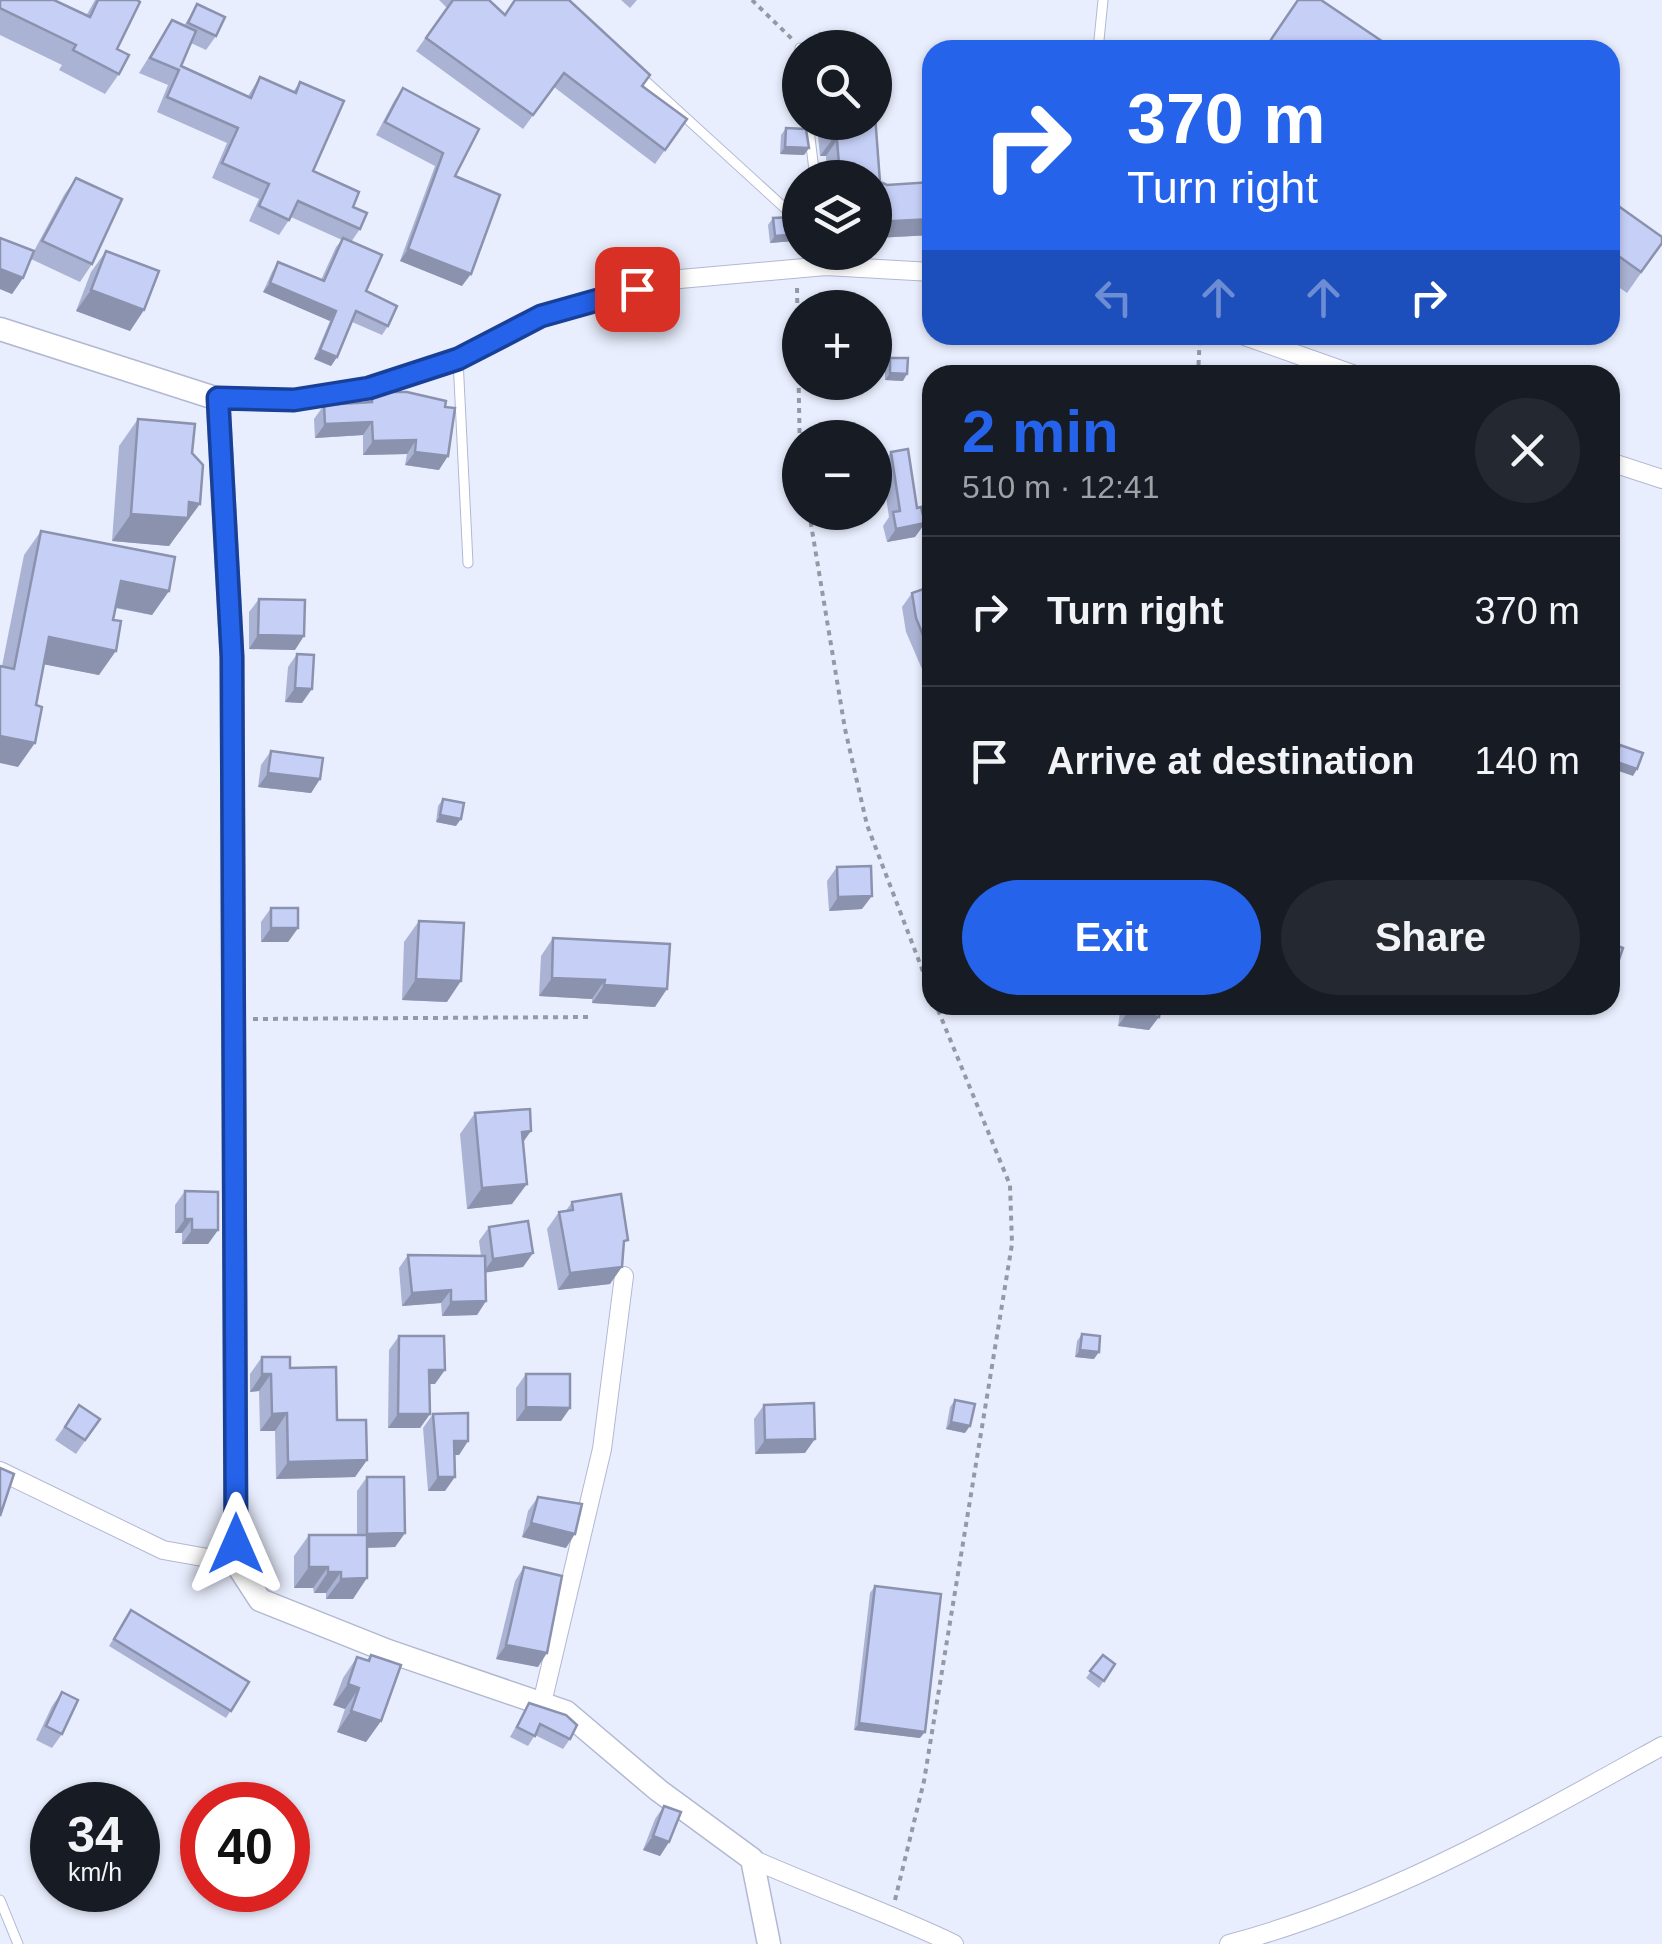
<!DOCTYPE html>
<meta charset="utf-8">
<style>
:root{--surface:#171b24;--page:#242831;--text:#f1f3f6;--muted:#9ea1a6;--line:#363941;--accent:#2563eb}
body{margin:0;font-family:Helvetica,sans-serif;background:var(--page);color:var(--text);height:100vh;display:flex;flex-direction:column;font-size:38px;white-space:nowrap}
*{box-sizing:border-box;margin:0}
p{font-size:32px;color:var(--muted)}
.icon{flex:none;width:55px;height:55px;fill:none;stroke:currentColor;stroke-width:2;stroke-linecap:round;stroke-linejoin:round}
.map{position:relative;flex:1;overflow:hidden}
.details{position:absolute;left:922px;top:365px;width:698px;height:650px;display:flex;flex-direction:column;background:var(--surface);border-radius:30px;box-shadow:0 2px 8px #0004}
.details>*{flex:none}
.hud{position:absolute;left:922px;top:40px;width:698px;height:305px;border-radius:30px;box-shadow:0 2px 8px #0004;background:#2563eb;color:#fff;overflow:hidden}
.controls{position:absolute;left:782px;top:30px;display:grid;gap:20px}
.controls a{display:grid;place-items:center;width:110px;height:110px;border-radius:50%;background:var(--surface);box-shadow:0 2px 8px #0004;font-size:50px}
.speed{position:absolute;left:30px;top:1782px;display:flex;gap:20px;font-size:50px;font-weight:700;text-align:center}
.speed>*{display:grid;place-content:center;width:130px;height:130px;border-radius:50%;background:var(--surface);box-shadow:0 2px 8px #0004;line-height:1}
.speed small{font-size:25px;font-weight:400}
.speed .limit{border:15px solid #d22;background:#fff;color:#111}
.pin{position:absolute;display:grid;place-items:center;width:85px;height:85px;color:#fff;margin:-42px;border-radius:20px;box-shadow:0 5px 15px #0006}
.me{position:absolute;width:110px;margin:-55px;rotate:0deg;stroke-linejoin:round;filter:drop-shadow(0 0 8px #0008)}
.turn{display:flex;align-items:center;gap:35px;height:210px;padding:0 40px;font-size:45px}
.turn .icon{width:130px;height:130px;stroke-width:2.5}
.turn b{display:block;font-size:70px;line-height:85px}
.lanes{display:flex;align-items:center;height:95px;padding:0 40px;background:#0003;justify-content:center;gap:50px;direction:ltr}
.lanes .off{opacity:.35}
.round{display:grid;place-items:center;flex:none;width:105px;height:105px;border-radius:52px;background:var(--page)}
.overview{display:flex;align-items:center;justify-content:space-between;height:170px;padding:0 40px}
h1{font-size:60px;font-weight:800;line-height:75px;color:var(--accent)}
.primary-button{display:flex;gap:20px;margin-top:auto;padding:20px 40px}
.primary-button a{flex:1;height:115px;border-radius:60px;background:var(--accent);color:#fff;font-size:40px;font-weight:800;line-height:115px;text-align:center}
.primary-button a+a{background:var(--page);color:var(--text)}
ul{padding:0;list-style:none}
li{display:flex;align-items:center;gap:30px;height:150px;padding:0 40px;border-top:2px solid var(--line)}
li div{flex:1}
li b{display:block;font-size:38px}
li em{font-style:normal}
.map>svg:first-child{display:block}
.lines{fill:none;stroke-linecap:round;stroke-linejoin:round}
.service-casing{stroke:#b2b8d2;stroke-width:11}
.minor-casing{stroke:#b2b8d2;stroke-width:20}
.tertiary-casing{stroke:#b2b8d2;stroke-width:25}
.path{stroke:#9599a6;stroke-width:4;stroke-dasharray:5 5;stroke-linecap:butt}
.service{stroke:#fff;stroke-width:9}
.minor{stroke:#fff;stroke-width:18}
.tertiary{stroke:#fff;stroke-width:22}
.wall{fill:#aab3d4}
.shaded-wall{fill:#8b92ad}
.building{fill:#c6d0f7;stroke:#8b92ad;stroke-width:2.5}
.route-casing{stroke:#184099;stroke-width:25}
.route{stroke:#2563eb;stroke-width:18}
</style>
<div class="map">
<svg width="1662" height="1944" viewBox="0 0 1662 1944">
<rect width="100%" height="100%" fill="#e9eefe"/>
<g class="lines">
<defs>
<g id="service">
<polyline points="800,48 800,52"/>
<polyline points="1098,50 1103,0"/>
<polyline points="639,75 800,222"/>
<polyline points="808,122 815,178"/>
<polyline points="458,359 468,563"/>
<polyline points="0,1900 18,1944"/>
</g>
<g id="minor">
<polyline points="1242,335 1355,375"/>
<polyline points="218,399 294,400 369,388 458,359 541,316 669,280 826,266 932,272"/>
<polyline points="1610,462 1662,479"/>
<polyline points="0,1471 163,1550 236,1563"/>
<polyline points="542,1703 602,1449 624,1276"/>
<path d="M752 1859C819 1889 888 1912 954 1944"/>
<path d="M1229 1944C1383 1903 1523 1823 1662 1746"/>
</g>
<polyline id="tertiary" points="0,329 218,399 232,657 236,1563 260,1600 388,1651 566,1712 658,1790 752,1859 769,1944"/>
</defs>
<use href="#service" class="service-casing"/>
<use href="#minor" class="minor-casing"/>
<use href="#tertiary" class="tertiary-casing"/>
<g class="path">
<polyline points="752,0 792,39"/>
<polyline points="797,288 800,460"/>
<polyline points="1198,375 1200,335"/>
<polyline points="809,512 845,729 867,825 932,995"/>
<polyline points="1595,1005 1599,1007"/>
<polyline points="253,1019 593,1017"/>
<polyline points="895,1900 924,1781 1012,1244 1010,1185 936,1005"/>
</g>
<use href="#service" class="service"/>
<use href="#minor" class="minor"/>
<use href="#tertiary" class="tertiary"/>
</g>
<g class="wall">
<polygon points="0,0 86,16 95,0 137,0 117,49 119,74 105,94 59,70 62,65 0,35"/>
<polygon points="439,0 489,0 505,15 642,86 687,119 655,164 554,87 523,129 416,51 447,8"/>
<polygon points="621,0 637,0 630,8"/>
<polygon points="1298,0 1395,50 1264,50"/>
<polygon points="197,4 216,36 206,50 191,43 181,66 248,96 260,77 293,92 300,82 313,171 353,207 360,229 351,242 366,291 388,326 382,335 352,322 337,357 331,366 314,359 330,321 263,292 272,272 278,262 321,280 336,247 342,240 291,217 279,235 249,221 259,199 212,178 227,143 157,112 168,85 139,73 172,20 184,26"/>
<polygon points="403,88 479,129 455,176 462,286 400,261 435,166 376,135 394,101"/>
<polygon points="828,122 875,122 880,182 932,235 875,238 875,178 827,178 826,156 820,156 818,136"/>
<polygon points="786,128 809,148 804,155 780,154 781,135"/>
<polygon points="76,178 92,264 80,282 31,259 23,278 12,294 0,289 0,238 34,251 64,195"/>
<polygon points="1610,216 1662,243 1627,293 1610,281"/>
<polygon points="773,218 799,234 794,241 770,243 768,225"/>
<polygon points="106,251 144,310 130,331 76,311 91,272"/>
<polygon points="890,358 903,381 885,380 885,365"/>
<polygon points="372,392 407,392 439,470 405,465 407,454 363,455 363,435 315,438 314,419 324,405 365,403"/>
<polygon points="138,419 181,531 179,531 169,546 112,541 119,446"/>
<polygon points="891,452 925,523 915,537 887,542 883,526 889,517 881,465"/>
<polygon points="41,531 169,591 152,615 115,608 99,675 44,664 18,767 2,666 24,555"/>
<polygon points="932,586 932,666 922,669 906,632 902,607 912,593"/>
<polygon points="259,599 295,650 249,649 249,612"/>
<polygon points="297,654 302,703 285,702 288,667"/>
<polygon points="271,751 320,779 311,793 258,787 261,765"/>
<polygon points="443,799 456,826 436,822 438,806"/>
<polygon points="837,867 862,909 829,911 827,881"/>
<polygon points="271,908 298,928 288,942 261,942 261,922"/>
<polygon points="419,921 447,1002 402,1000 404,942"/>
<polygon points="553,938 655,1007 592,1003 592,999 539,996 541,956"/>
<polygon points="1121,1005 1161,1005 1149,1030 1118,1026"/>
<polygon points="475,1113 523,1142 512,1204 467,1209 460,1134"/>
<polygon points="185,1191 218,1230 208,1244 182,1244 182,1233 175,1233 175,1205"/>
<polygon points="572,1202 624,1247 610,1284 558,1290 547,1229 559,1212 565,1212"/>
<polygon points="489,1227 533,1253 523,1267 486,1272 486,1301 477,1315 442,1316 441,1303 402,1306 399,1268 408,1255 481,1256 479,1241"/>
<polygon points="1082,1334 1094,1359 1075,1357 1077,1341"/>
<polygon points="399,1336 435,1384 429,1384 430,1414 420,1428 388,1428 389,1350"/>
<polygon points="262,1357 290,1368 337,1420 367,1460 355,1477 276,1479 275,1431 260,1431 259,1391 250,1392 250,1374"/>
<polygon points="526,1374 570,1408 561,1421 516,1421 516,1388"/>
<polygon points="955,1400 965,1433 946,1429 950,1407"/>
<polygon points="79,1405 100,1419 76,1454 55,1440"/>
<polygon points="764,1405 805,1453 755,1454 754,1419"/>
<polygon points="433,1414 468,1441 459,1455 455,1455 445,1491 428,1491 423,1428"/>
<polygon points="367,1477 405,1533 395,1547 367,1548 353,1599 326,1599 326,1593 314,1593 313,1588 294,1588 294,1556 309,1535 357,1535 357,1491"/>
<polygon points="538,1497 566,1548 522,1537 528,1511"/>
<polygon points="524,1567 538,1667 496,1659 515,1581"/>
<polygon points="875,1586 920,1738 854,1730 870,1593"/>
<polygon points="131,1610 249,1682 226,1718 109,1646"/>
<polygon points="371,1655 381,1721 366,1742 337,1732 345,1709 333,1705 343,1678 357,1657 367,1660"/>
<polygon points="1103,1655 1115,1664 1099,1688 1086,1678"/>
<polygon points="62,1692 62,1734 52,1748 36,1740 52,1706"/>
<polygon points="529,1703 570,1739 563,1749 535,1735 528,1746 510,1737"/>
<polygon points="664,1806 669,1842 660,1856 643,1850 655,1819"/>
</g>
<g class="shaded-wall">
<polygon points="832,140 837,140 826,156 820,156"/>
<polygon points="785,147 809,148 804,155 780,154"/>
<polygon points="932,219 932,235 875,238 875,222"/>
<polygon points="799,234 794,241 770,243 775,236"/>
<polygon points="408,249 471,274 462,286 400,261"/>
<polygon points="0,269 23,278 12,294 0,289"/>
<polygon points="270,283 336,311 330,321 263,292"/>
<polygon points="91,290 144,310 130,331 76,311"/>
<polygon points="320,350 337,357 331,366 314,359"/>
<polygon points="890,373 907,374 903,381 885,380"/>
<polygon points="372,422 363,435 315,438 325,424"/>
<polygon points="416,440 407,454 363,455 373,441"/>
<polygon points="415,452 448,456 439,470 405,465"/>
<polygon points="189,502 200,504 169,546 112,541 131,514"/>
<polygon points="925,523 915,537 887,542 896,529"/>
<polygon points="121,581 169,591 152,615 104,605"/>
<polygon points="258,635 304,636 295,650 249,649"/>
<polygon points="49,637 116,651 99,675 32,662"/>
<polygon points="931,655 932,655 932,666 922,669"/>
<polygon points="295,688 312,689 302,703 285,702"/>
<polygon points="0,736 35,743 18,767 0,763"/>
<polygon points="1614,761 1637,769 1633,776 1610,768"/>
<polygon points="268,773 320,779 311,793 258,787"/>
<polygon points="440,815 461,819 456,826 436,822"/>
<polygon points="872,896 862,909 829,911 838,897"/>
<polygon points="271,928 298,928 288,942 261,942"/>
<polygon points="552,978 605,980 592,999 539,996"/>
<polygon points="416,979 461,981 447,1002 402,1000"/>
<polygon points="604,985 667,989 655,1007 592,1003"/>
<polygon points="1128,1012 1159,1017 1149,1030 1118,1026"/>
<polygon points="531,1131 517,1151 522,1132"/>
<polygon points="527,1184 512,1204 467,1209 482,1188"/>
<polygon points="185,1219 192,1219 182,1233 175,1233"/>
<polygon points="192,1230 218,1230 208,1244 182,1244"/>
<polygon points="533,1253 523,1267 483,1273 493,1259"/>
<polygon points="622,1267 610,1284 558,1290 570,1273"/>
<polygon points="451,1290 441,1303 402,1306 412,1293"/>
<polygon points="486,1301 477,1315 442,1316 451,1302"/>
<polygon points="1080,1350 1099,1352 1094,1359 1075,1357"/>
<polygon points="429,1370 445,1370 435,1384 419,1384"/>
<polygon points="262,1374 271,1374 259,1391 250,1392"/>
<polygon points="526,1407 570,1408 561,1421 516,1421"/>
<polygon points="287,1413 275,1431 260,1431 272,1414"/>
<polygon points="398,1414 430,1414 420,1428 388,1428"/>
<polygon points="951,1422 970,1426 965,1433 946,1429"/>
<polygon points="815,1439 805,1453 755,1454 765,1440"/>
<polygon points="454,1441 468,1441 459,1455 445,1455"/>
<polygon points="367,1460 355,1477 276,1479 288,1462"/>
<polygon points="438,1477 455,1477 445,1491 428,1491"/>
<polygon points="531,1523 575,1534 566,1548 522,1537"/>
<polygon points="405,1533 395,1547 358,1548 367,1534"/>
<polygon points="309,1567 328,1567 313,1588 294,1588"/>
<polygon points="328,1572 341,1572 326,1593 314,1593"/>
<polygon points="367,1578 353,1599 326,1599 341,1579"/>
<polygon points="506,1645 547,1653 538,1667 496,1659"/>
<polygon points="348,1684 359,1688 345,1709 333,1705"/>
<polygon points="351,1711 381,1721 366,1742 337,1732"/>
<polygon points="859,1723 925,1732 920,1738 854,1730"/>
<polygon points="653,1836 669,1842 660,1856 643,1850"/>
</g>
<g class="building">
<polygon points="0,0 54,0 90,17 98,0 137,0 140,2 117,49 129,55 119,74 73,50 76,45 0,8"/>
<polygon points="453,0 489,0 505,15 515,0 569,0 650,75 642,86 687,119 665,150 564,73 533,115 426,38"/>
<polygon points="1298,0 1321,0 1395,50 1278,50 1268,44"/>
<polygon points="197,4 225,17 216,36 188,23"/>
<polygon points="172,20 196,31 181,66 251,98 260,77 296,93 300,82 344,101 313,171 359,192 353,207 367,213 360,229 298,201 289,220 259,206 269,184 222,163 238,128 167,97 179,70 150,58"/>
<polygon points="403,88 479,129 455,176 500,195 471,274 408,249 443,153 385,122"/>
<polygon points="875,115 880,182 887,185 932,182 932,219 875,222 875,178 848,178 848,175 840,176 837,140 832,140 830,122 875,122"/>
<polygon points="786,128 806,129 809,148 785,147"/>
<polygon points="76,178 122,199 92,264 42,241"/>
<polygon points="1617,205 1662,237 1662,243 1641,272 1610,250 1610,216"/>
<polygon points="794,217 799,234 775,236 773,218"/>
<polygon points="0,238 34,251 23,278 0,269"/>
<polygon points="343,238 382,255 366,291 397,306 388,326 356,311 337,357 320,350 336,311 270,283 278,262 324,281"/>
<polygon points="106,251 159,271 144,310 91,290"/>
<polygon points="890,358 908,358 907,374 890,373"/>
<polygon points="372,392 407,392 446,401 445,407 455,408 448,456 415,452 416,440 373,441 372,422 325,424 324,405 372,402"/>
<polygon points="138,419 195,424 192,453 203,465 200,504 189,502 188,518 131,514"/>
<polygon points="908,449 917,508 921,507 925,523 896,529 893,512 900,511 891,452"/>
<polygon points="41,531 175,557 169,591 121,581 113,620 121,621 116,651 49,637 36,705 42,707 35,743 0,736 0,666 14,669"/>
<polygon points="932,586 932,655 931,655 916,618 912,593"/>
<polygon points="259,599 305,600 304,636 258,635"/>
<polygon points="297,654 314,655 312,689 295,688"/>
<polygon points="1620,745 1643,753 1637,769 1614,761"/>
<polygon points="271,751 323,758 320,779 268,773"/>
<polygon points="443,799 464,803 461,819 440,815"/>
<polygon points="871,866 872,896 838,897 837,867"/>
<rect x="271" y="908" width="27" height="20"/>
<polygon points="419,921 464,923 461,981 416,979"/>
<polygon points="553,938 670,944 667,989 604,985 605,980 552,978"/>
<polygon points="1610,943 1623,948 1615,971 1610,970"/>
<polygon points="1129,1005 1161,1005 1159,1017 1128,1012"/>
<polygon points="530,1109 531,1131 522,1132 527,1184 482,1188 475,1113"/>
<polygon points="185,1191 218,1192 218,1230 192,1230 192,1219 185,1219"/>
<polygon points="621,1194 628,1240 624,1241 622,1267 570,1273 559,1212 573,1210 572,1202"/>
<polygon points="528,1221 533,1253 493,1259 489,1227"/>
<polygon points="408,1255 485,1256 486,1301 451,1302 451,1290 412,1293"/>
<polygon points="1082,1334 1100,1336 1099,1352 1080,1350"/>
<polygon points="399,1336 444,1336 445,1370 429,1370 430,1414 398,1414"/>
<polygon points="262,1357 290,1357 290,1368 336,1367 337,1420 366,1420 367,1460 288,1462 287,1413 272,1414 271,1374 262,1374"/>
<polygon points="526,1374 570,1374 570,1408 526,1407"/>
<polygon points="955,1400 975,1404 970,1426 951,1422"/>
<polygon points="814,1403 815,1439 765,1440 764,1405"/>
<polygon points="79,1405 100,1419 85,1440 65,1427"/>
<polygon points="468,1413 468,1441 454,1441 455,1477 438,1477 433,1414"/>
<polygon points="0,1468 14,1474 0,1516"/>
<polygon points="367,1477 404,1477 405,1533 367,1534"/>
<polygon points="538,1497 582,1504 575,1534 531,1523"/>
<polygon points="309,1535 367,1535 367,1578 341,1579 341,1572 328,1572 328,1567 309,1567"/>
<polygon points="524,1567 562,1576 547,1653 506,1645"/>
<polygon points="875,1586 941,1594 925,1732 859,1723"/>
<polygon points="131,1610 249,1682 231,1711 114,1639"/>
<polygon points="371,1655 401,1665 381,1721 351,1711 359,1688 348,1684 357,1657 369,1661"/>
<polygon points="1103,1655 1115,1664 1104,1681 1090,1671"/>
<polygon points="62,1692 78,1700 62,1734 46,1726"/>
<polygon points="529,1703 566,1715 577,1725 570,1739 540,1724 535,1736 517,1727"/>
<polygon points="664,1806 681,1812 669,1842 653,1836"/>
</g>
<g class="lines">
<defs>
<polyline id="route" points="236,1544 232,657 218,398 294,400 369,388 458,359 541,316 637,289"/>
</defs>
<use href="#route" class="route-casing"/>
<use href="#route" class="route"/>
</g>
</svg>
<div class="controls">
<a><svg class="icon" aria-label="search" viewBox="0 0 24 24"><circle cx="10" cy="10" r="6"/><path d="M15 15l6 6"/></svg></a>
<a><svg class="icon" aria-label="layers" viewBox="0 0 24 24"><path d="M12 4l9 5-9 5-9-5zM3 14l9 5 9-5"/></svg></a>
<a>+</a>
<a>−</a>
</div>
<div class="speed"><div>34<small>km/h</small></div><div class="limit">40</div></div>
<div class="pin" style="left:637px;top:289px;background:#d93025"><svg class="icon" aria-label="arrive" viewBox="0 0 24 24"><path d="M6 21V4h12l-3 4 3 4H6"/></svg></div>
<svg class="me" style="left:236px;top:1544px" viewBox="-20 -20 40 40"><path d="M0-17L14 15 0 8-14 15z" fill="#2563eb" stroke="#fff" stroke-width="4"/></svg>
<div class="hud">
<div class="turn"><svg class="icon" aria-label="right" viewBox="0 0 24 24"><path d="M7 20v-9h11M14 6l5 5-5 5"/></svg><div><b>370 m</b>Turn right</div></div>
<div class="lanes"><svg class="icon off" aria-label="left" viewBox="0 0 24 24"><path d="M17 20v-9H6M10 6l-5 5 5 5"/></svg><svg class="icon off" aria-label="ahead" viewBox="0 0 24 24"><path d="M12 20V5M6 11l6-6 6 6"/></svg><svg class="icon off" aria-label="ahead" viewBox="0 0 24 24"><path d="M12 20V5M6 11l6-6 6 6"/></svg><svg class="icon" aria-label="right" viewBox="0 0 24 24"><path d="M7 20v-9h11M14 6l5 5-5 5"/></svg></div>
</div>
<section class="details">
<div class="overview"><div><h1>2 min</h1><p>510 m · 12:41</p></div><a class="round"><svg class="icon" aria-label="close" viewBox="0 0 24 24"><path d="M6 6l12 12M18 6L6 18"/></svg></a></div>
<ul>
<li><svg class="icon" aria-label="right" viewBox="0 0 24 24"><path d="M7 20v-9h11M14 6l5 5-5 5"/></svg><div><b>Turn right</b></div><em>370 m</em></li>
<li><svg class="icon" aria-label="arrive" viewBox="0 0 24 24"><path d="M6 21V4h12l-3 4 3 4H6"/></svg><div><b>Arrive at destination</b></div><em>140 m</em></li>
</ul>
<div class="primary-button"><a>Exit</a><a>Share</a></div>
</section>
</div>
